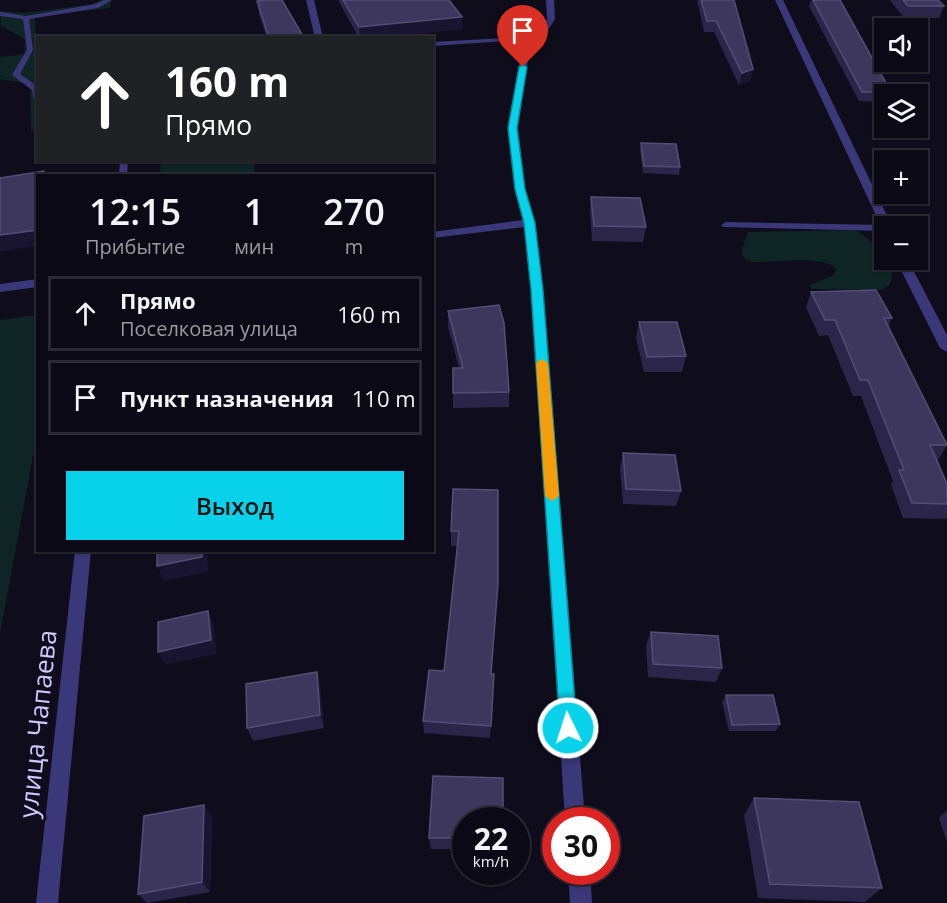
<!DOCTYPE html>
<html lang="ru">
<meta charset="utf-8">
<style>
:root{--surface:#0b0915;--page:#191722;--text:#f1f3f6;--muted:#9a9aa0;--line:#2b2a34;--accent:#08d2e9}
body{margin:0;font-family:"Open Sans",sans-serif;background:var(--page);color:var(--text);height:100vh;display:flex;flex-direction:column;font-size:22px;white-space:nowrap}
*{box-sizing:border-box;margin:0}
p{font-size:20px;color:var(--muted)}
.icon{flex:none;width:33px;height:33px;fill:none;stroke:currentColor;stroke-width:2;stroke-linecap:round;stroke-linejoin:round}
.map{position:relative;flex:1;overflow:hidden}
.details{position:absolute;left:36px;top:174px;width:398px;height:378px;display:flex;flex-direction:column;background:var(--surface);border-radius:0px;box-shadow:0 2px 4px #0004,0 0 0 2px var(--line)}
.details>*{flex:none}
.top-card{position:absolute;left:36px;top:36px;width:398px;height:126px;border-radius:0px;box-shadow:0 2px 4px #0004,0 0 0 2px var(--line);background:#202124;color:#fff;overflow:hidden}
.controls{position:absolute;left:874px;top:18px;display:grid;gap:12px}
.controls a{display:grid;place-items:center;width:54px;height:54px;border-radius:0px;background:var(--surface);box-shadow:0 2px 4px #0004,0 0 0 2px var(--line);font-size:30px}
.speed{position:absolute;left:452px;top:807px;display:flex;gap:12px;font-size:30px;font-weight:700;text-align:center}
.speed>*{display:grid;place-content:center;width:78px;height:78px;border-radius:50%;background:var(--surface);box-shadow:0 2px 4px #0004,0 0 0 2px var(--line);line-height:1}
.speed small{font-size:15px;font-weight:400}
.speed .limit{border:9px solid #d22;background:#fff;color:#111}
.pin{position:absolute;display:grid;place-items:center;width:51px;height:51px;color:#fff;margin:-62px -26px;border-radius:50% 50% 50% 0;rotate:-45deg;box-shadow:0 0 6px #0007}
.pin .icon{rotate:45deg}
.me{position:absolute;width:66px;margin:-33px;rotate:356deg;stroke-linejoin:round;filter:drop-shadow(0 0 4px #0008)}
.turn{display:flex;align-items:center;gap:21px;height:126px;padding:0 30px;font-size:27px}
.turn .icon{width:78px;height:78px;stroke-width:2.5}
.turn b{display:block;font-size:42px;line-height:51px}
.eta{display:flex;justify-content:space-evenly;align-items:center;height:102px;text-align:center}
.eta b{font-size:36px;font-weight:600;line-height:42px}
.action{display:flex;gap:12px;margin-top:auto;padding:12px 30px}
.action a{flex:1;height:69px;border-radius:0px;background:var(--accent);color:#111;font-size:24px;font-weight:600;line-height:69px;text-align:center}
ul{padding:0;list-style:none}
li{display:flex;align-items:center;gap:18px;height:75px;margin:0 12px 9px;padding:0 18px;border:3px solid var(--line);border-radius:0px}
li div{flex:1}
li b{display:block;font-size:22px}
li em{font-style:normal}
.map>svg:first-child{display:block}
.green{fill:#0f2525}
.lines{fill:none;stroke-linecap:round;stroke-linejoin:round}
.lane{fill:#3b3879;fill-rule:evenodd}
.street{fill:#3b3879;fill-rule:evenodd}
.wall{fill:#2c254a}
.shaded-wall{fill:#19142f}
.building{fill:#3e375d;stroke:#544e76;stroke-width:1.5}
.route{fill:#08d2e9;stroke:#058897;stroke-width:1.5}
.slow{fill:#f59e0b}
.labels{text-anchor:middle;stroke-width:6;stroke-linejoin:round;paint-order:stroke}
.near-street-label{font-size:26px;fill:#cfc9fd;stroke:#0f0c1c}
</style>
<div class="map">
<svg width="947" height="903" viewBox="0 0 947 903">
<rect width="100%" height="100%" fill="#0f0c1c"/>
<g class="green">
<polygon points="101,0 111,0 110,8 35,17 38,124 31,133 30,84 0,79 0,57 24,54 25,40 1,25 0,11 24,13 92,4"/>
<polygon points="161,161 254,161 255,175 160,175"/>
<path d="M854 230C871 237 911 279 881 290L811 289 810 285 834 275 836 269C823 254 774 263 753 262L746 260 741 252 748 232Z"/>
<polygon points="37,315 37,435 0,633 0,320"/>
</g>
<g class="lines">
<g class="lane">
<polygon points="104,0 112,0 98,8 29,19 33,50 20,74 38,87 38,106 35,106 32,90 12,75 27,50 23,19 0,16 0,12 26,16 96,4"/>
<polygon points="540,36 540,38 538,39 432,46 432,42"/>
<polygon points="120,160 128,160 127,176 119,176"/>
<polygon points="726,222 885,225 889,226 885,226 885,231 723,227 721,225"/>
</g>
<g class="street">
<polygon points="306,0 314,0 323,38 315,38"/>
<polygon points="546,0 554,0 555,19 545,35 530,48 518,128 525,189 535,223 543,290 585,820 565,820 531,290 524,227 432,238 432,232 523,220 515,189 508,128 522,47 539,31 547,19"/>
<polygon points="775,0 783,0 892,226 885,226 885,229 881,226"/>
<polygon points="896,260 908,260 947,335 947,352 940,348"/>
<polygon points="38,279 38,287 0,292 0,284"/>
<polygon points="75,550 91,550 58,903 36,903"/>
<polygon points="568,872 590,872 592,903 570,903"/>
</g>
</g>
<g class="wall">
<polygon points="338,0 449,0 462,29 375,38 359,38"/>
<polygon points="697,0 734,0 753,69 750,81 739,85 714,32 704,32"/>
<polygon points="811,0 840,0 891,92 890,94 885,94 885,102 859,101 809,6"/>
<polygon points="890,0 938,0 944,6 939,18 904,18"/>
<polygon points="257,1 303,36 304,38 267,38 259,14"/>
<polygon points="641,143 680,167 679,175 643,173 640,150"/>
<polygon points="591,197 646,227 643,242 592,241 590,212"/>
<polygon points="811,292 892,318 888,327 947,445 938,460 947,484 947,517 946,519 903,518 891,485 893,481 861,396 853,396 828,335 819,336 806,307"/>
<polygon points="448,311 509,392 509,407 453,408 453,368 459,368 448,327"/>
<polygon points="639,322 686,356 682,372 644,372 636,338"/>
<polygon points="623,453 681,491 676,506 623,504 620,468"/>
<polygon points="453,489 498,583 491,674 494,674 490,738 424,733 423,721 444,671 457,546 451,546 451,531"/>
<polygon points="651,632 722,668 716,682 648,677 646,645"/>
<polygon points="320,685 324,728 253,741 247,728"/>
<polygon points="726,695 780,724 776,731 729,731 722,702"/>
<polygon points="754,798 882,888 865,902 758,898 744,815"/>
<polygon points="204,805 212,817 210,892 147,903 138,894"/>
<polygon points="947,810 947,842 939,818"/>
<polygon points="465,820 465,849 431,849 429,838"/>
</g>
<g class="shaded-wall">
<polygon points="462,17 462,29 375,38 360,38 359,27"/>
<polygon points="753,69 750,81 739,85 742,73"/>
<polygon points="38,230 38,246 0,252 0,235"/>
<polygon points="202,550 207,550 208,572 164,581 157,566"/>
<polygon points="208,611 214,625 217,654 165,665 158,652"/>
<polygon points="317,672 320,685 324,728 320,715"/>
<polygon points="204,805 212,817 210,892 202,882"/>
</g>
<g class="building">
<polygon points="264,0 282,0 303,36 295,38 269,38 257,1"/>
<polygon points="343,0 449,0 462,17 359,27"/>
<polygon points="701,0 734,0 753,69 742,73 716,21 707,21"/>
<polygon points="813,0 840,0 891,92 862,92"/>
<polygon points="903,0 938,0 944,6 908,6"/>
<polygon points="641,143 676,144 680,167 644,166"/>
<polygon points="44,171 45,176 38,176 38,230 0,235 0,178"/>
<polygon points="591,197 640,198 646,227 594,226"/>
<polygon points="876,290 892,318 884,318 947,445 930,445 947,484 947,504 912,503 899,470 904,470 868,380 860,380 835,320 825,320 811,292"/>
<polygon points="499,305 504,323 509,392 453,393 453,368 463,368 448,311"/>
<polygon points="639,322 677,322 686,356 647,357"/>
<polygon points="623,453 675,455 681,491 626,489"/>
<polygon points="453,489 498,490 498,583 491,674 494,674 491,726 423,721 429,670 444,671 459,531 451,531"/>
<polygon points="157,550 202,550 202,557 157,566"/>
<polygon points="208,611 211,640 158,652 158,622"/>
<polygon points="651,632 718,636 722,668 653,664"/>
<polygon points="317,672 320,715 247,728 246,684"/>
<polygon points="726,695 773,695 780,724 732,725"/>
<polygon points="433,776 503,778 503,820 465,820 465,838 429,838"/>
<polygon points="754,798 859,802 882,888 770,884"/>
<polygon points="204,805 202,882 138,894 144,816"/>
</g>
<polygon class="route" points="523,64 527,67 517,128 525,189 535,223 543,290 577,728 575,734 568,737 562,734 560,728 531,290 524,223 515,189 508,128 519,67"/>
<polygon class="slow" points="542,359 548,363 559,496 552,501 545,496 536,363"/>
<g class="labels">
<g class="near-street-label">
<text transform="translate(38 724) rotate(-84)" y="9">улица Чапаева</text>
</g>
</g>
</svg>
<div class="controls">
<a><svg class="icon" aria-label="sound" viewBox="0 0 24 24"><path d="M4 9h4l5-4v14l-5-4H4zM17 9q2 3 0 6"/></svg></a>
<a><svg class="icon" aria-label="layers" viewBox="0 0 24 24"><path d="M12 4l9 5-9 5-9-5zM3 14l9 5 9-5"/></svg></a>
<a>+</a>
<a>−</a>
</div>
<div class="speed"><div>22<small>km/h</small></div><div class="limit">30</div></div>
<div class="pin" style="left:523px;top:67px;background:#d93025"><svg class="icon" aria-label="arrive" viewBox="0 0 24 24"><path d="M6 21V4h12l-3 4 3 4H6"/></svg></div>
<svg class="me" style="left:568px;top:728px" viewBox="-20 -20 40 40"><circle r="17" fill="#08d2e9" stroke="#fff" stroke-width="3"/><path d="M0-11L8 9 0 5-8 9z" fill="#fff"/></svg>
<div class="top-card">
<div class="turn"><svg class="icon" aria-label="ahead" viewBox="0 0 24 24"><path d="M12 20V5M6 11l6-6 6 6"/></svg><div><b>160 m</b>Прямо</div></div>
</div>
<section class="details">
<div class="eta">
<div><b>12:15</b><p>Прибытие</p></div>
<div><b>1</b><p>мин</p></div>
<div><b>270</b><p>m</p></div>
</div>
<ul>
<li><svg class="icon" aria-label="ahead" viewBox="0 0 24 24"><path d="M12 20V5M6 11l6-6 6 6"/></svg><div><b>Прямо</b><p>Поселковая улица</p></div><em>160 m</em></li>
<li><svg class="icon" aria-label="arrive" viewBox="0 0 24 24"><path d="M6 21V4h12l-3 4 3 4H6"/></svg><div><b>Пункт назначения</b></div><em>110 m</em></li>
</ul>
<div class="action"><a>Выход</a></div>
</section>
</div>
